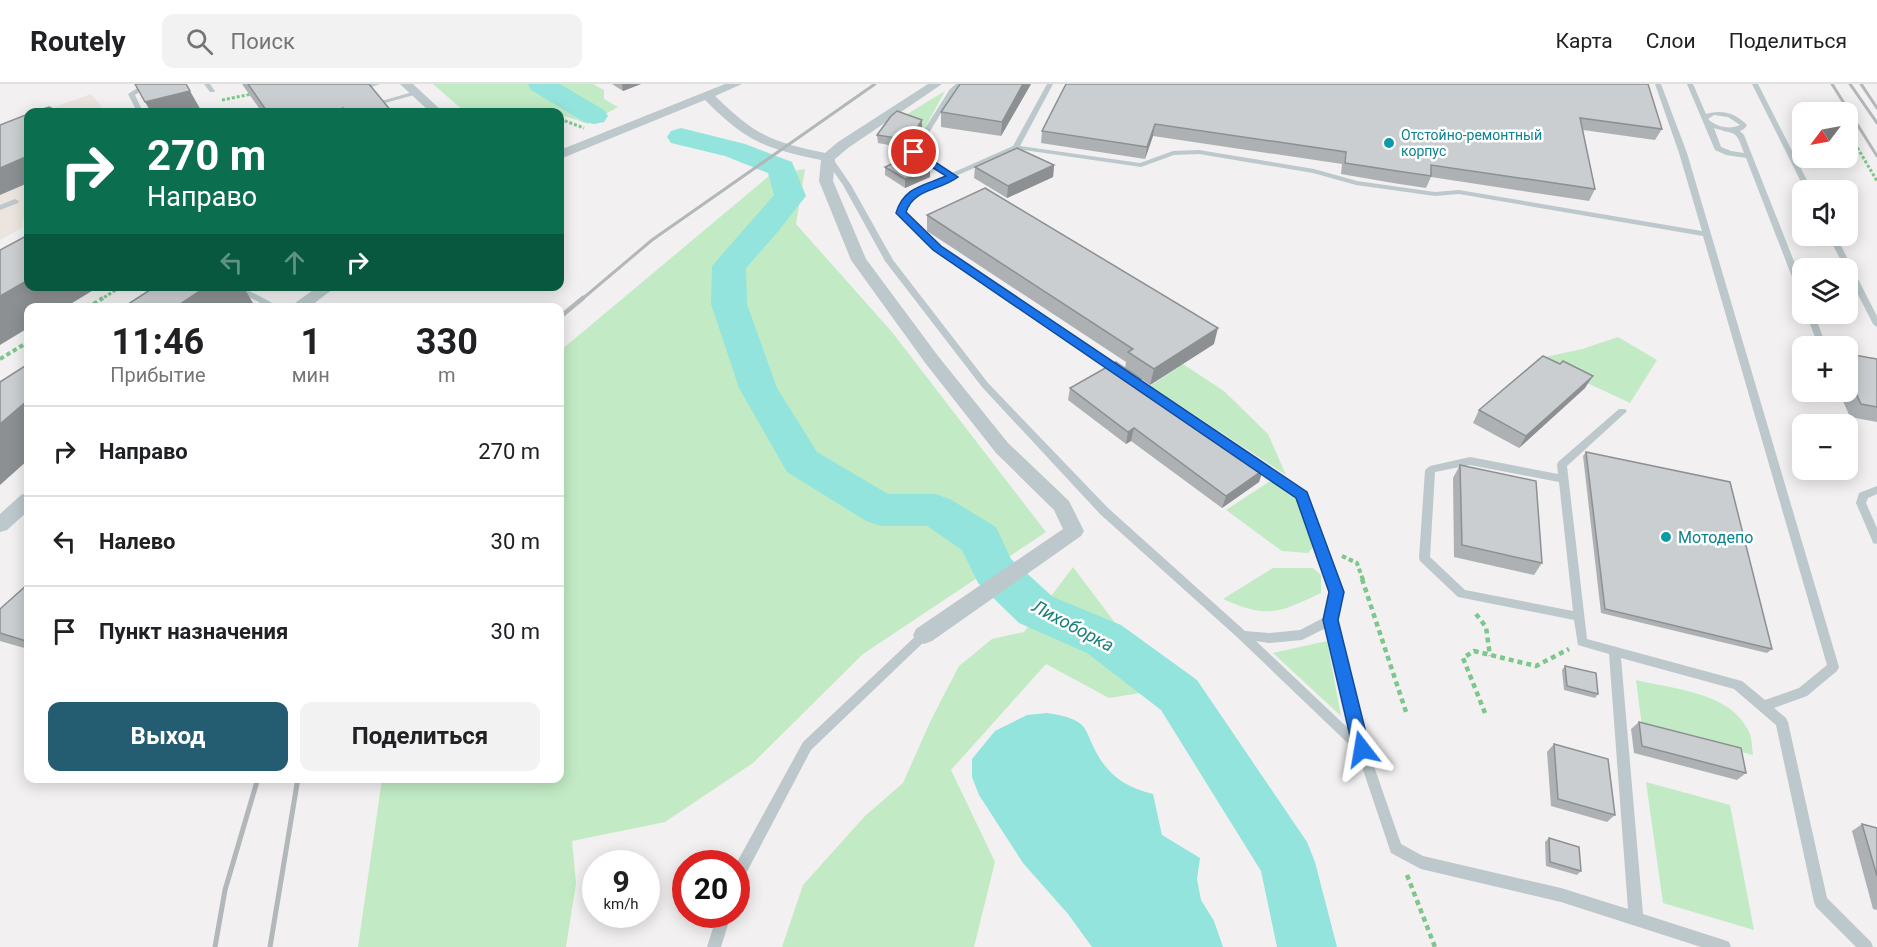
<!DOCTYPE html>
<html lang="ru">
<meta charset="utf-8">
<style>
:root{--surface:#fff;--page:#f2f2f2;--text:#202124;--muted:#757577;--line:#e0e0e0;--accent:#245d72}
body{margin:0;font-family:Roboto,sans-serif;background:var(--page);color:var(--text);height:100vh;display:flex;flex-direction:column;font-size:22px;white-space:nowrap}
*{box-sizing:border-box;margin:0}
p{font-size:20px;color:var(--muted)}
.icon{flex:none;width:33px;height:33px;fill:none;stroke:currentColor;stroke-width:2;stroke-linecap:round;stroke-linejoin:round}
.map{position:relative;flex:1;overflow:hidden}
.side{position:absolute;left:24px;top:219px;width:540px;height:480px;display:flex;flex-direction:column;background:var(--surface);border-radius:12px;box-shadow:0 3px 15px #0003}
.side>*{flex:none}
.top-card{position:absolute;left:24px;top:24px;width:540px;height:183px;border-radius:12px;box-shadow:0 3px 15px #0003;background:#0b6e4f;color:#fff;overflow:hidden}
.needle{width:39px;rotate:238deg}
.tools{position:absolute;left:1792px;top:18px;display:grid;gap:12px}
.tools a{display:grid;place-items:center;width:66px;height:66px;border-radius:12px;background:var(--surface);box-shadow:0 3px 15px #0003;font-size:30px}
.speed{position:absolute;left:582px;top:766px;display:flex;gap:12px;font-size:30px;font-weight:700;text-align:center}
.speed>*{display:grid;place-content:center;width:78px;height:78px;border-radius:50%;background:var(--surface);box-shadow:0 3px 15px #0003;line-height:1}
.speed small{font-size:15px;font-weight:400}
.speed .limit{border:9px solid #d22;background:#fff;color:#111}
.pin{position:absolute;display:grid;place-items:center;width:51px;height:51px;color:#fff;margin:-26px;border:3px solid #fff;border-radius:50%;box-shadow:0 2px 6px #0007}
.me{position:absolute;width:66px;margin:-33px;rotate:346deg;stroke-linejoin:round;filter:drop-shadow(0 0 4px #0008)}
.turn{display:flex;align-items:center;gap:21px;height:126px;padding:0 24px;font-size:27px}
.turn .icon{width:78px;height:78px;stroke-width:2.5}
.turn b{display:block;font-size:42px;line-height:51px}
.lanes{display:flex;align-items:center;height:57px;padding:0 24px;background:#0003;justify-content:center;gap:30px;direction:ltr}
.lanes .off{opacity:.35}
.eta{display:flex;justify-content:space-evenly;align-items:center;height:102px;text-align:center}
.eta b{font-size:36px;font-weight:700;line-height:42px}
.button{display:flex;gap:12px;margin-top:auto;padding:12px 24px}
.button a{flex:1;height:69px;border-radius:12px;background:var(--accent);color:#fff;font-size:24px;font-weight:700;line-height:69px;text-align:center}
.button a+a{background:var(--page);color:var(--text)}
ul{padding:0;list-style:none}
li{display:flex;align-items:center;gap:18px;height:90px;padding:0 24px;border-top:2px solid var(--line)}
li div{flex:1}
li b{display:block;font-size:22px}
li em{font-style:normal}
header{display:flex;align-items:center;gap:36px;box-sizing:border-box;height:84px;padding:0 30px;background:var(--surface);border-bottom:2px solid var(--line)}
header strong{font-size:28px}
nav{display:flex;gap:33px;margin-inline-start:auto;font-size:21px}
.search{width:420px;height:54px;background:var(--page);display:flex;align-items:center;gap:15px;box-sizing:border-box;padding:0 21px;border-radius:12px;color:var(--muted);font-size:22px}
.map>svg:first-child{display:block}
.commercial{fill:#ece5df}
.green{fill:#c2ebc5}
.water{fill:#93e4dc}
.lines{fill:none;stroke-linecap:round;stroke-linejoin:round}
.river{fill:#93e4dc;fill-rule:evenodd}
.path-far2{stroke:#7dc68c;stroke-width:3;stroke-dasharray:3 2;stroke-linecap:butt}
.path-far1{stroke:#7dc68c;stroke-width:4;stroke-dasharray:4.5 3;stroke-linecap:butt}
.path{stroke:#7dc68c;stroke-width:4.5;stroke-dasharray:5 4;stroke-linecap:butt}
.lane{fill:#bcc8cb;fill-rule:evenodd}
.street{fill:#bcc8cb;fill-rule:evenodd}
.rail-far2{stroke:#b2b7b9;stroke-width:3}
.rail-far1{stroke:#b2b7b9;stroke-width:4.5}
.rail{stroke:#b2b7b9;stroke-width:5}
.wall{fill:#aeb1b3}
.shaded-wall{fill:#8d9092}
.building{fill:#caced0;stroke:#8d9092;stroke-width:1.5}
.route{fill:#1a73e8;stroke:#114b97;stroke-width:1.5}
.culture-dot{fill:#0f9aa8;stroke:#fff;stroke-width:2}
.labels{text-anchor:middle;stroke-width:5;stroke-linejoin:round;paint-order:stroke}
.far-culture-label{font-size:14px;fill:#0d838f;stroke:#fff;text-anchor:start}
.culture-label{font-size:16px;fill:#0d838f;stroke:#fff;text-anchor:start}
.water-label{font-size:18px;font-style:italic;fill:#188177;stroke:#fff}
</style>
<header>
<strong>Routely</strong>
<div class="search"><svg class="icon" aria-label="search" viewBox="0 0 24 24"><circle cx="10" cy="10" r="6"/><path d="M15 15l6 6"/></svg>Поиск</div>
<nav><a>Карта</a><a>Слои</a><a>Поделиться</a></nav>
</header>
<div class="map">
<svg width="1877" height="863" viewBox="0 0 1877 863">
<rect width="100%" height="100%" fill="#f2f0f0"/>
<g class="commercial">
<polygon points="91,10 106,28 41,28"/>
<polygon points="28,33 28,110 22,144 0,156 0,44"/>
</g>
<g class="green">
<polygon points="433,0 593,0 604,6 604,15 618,23 588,40 565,32 560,32 560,28 465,28"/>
<polygon points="945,7 925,44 899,35"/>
<polygon points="805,85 796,140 892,248 1046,448 863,570 753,679 665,738 572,757 576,799 566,863 358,863 382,695 560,694 560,267 769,92"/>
<polygon points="1618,253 1657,276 1630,319 1536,275 1582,265"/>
<polygon points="1183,280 1224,307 1268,350 1286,391 1150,302"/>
<polygon points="1273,395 1299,413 1315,461 1308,469 1282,467 1226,426"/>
<polygon points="1073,483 1165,605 1109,614 1046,580 951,686 995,778 974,863 782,863 803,801 865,732 903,699 931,636 959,582 992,555 1024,548"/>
<path d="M1273 484H1313L1321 491V509C1278 529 1268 535 1223 515Z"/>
<polygon points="1327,557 1341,632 1273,569"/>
<path d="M1636 596C1673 605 1731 608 1749 648 1752 654 1752 664 1753 671L1642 643Z"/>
<polygon points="1646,698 1730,721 1754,846 1663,819"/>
</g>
<path class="water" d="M1047 629C1059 631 1073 633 1082 641 1087 646 1090 656 1093 662 1106 690 1124 703 1153 710L1162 751 1200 774 1197 795 1201 816 1214 837 1223 863H1092L1068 830 1023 779 979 711 972 693V675L995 647 1027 631Z"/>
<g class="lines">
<g class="river">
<polygon points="528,0 560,0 604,26 608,32 604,38 594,40 584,38 531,6"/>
<polygon points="681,44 745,60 792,78 806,112 776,150 746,184 747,220 777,304 817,368 888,410 935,410 950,415 996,443 1011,475 1053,513 1121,541 1197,596 1307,758 1315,778 1337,863 1277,863 1261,787 1161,626 1087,569 1019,539 978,499 962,466 927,442 881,442 866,437 787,388 739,304 711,220 712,182 774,111 768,89 725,72 671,59 667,53 671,47"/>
</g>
<g class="path-far2">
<polyline points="222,16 252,10"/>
<polyline points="560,35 584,44"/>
<polyline points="1848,61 1857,63 1877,97"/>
<polyline points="100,216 122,202"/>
</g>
<g class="path-far1">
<polyline points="87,224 103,214"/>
<polyline points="0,275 28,258"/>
<polyline points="1342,472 1357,479 1363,496"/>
</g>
<g class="path">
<polyline points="1362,495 1407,631"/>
<polyline points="1476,530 1486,543 1490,572"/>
<polyline points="1485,629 1463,574 1474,567 1536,582 1569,565"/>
<polyline points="1407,791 1435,863"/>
</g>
<g class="lane">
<polygon points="144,0 152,0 135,11 143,28 137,28 128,10"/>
<polygon points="204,0 210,0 215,7 214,8 210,8"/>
<polygon points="370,0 380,0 357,8 354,6"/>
<path d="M956 0H964L955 6 918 67 952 89 1013 62 1047 0H1053L1020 62 1140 79 1173 67 1199 66 1314 85 1357 97 1435 108 1459 106 1702 147 1679 69 1655 0H1661L1687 69 1839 583 1837 587 1807 612 1774 624 1786 634 1788 638 1827 814 1871 858 1873 863H1856L1816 823 1814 818 1776 641 1734 605 1621 574 1643 830 1724 856 1729 858 1731 863H1701L1561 818 1421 785 1391 769 1357 668 1238 554 1100 430 982 303 885 177 843 101 824 74 831 72 851 101 893 176 988 299 1108 424 1245 547 1269 549 1300 546 1325 533 1331 508 1298 413 1193 342 1191 340 1193 338H1199L1306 408 1307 411 1343 508 1336 536 1368 665 1401 760 1423 772 1561 804 1628 825 1609 570 1578 561 1574 536 1458 513 1420 477 1419 474 1425 386 1430 382 1470 373 1558 390 1557 381 1558 378 1619 325H1625L1627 327 1625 329 1567 382 1587 555 1738 596 1742 597 1765 616 1799 604 1827 581 1703 152 1459 110 1435 112 1356 101 1313 89 1199 70 1174 71 1141 83 1017 65 956 92V95H951C931 103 912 107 905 129L940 162 1124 287 1126 289 1124 291 1121 292 934 166 897 129 901 116 912 106 946 92 910 68 950 5ZM1470 381 1559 398 1573 527 1465 506 1430 473 1435 388ZM1326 544 1351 647 1256 557 1269 559 1302 556Z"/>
<path d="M1687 0H1693L1706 30C1721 25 1736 29 1747 41L1744 45 1740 47 1744 51 1803 200V214L1799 211 1746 74 1726 71 1715 66ZM1714 31 1728 33 1740 41C1730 46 1716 43 1708 35ZM1714 44C1737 52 1735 44 1744 69L1731 67 1721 63Z"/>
<polygon points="1752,0 1758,0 1812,106 1805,106"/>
<polygon points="416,7 418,8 418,10 352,28 343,28"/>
<polygon points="15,115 19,117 18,119 0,126 0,121"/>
<polygon points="1828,152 1836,152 1877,232 1877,243 1873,240 1848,191 1848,184 1845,184"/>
<polygon points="228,202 240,202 282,224 270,224"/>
<polygon points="1806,230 1814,230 1823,253 1822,255 1819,256 1815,253"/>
<polygon points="1877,402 1877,410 1868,414 1866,419 1877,444 1877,460 1873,459 1872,456 1856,419 1859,409"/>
<polygon points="924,546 928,548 930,551 928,554 811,666 741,799 736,801 736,780 803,658 920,548"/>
<polygon points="717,831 731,831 721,863 707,863"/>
</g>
<g class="street">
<polygon points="400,0 413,0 443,28 430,28"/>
<path d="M725 0H742L715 12C755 51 771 58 825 69L838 58 928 0H942L848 64 835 75 833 97 866 175 938 272 1008 359 1069 417 1084 447 1081 452 932 557 924 560 916 557 913 551 916 545 1063 445 1054 426 996 369 926 280 851 176 819 97 821 76C764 64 747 58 705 16L560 75V66Z"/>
<polygon points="319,202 337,202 308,224 288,224"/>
<polygon points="28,409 28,427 7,446 0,448 0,430 21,411"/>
</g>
<g class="rail-far2">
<polyline points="1832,0 1877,72"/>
<polyline points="1850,0 1877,39"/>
<polyline points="1861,0 1877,24"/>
<polyline points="581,216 652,156 875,0"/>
</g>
<polyline class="rail-far1" points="560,233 583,214"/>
<g class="rail">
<polyline points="215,863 225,806 258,694"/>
<polyline points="270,863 298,694"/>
</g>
</g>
<g class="wall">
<polygon points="242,0 369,0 261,27"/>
<polygon points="612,0 641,0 623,7"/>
<polygon points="1031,0 1001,52 941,43 941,28"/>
<polygon points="1648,0 1662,45 1655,56 1583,46 1595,105 1589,117 1431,93 1426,104 1393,99 1341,90 1342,80 1153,52 1145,75 1041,59 1042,47"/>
<polygon points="922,36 922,44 910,65 878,59 877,51"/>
<polygon points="1054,81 1053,93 1007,114 974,94 975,83"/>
<polygon points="885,83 930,85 930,93 905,104 885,91"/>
<polygon points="927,131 1214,260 1150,301 1125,284 1126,278 927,147"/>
<polygon points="1848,270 1877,275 1877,338 1850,333 1839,308 1848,308"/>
<polygon points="1560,280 1585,304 1519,364 1473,339 1479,326"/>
<polygon points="1140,300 1263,386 1259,398 1222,424 1131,357 1126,360 1068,316 1070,304"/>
<polygon points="1586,368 1772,565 1767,569 1601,529 1583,372"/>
<polygon points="1460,381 1542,479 1534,491 1454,473 1453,394"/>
<polygon points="28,500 28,565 0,557 0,525"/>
<polygon points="1565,582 1598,610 1595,614 1564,606 1562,586"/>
<polygon points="1639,638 1746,689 1737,696 1634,669 1631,645"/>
<polygon points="1554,660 1615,731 1607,738 1551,722 1547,668"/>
<polygon points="1862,740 1877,744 1877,826 1873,825 1852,747"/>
<polygon points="1549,754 1581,787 1577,791 1546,782 1545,758"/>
</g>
<g class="shaded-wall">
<polygon points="365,0 340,28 328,28"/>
<polygon points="622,0 641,0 623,7"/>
<polygon points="1023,0 1031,0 1001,52 1002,38"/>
<polygon points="190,7 202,28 151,28 145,18"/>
<polygon points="922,36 922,44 910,65 909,56"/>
<polygon points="1155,40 1153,52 1145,75 1147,63"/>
<polygon points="28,72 28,99 0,111 0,84"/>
<polygon points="1054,81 1053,93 1007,114 1008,102"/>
<polygon points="930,85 930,93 905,104 905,95"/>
<polygon points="28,196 28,202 100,202 64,224 28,224 28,244 0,261 0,212"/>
<polygon points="207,202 243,202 253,219 247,224 174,224"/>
<polygon points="1218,244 1214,260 1150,301 1154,285"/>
<polygon points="1593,292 1585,304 1519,364 1526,352"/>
<polygon points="28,316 28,376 0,401 0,340"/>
<polygon points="1134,344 1131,357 1126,360 1128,348"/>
<polygon points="1263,386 1259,398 1222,424 1226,412"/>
</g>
<g class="building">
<polygon points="135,0 186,0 190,7 145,18"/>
<polygon points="248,0 369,0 392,28 340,28 339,27 344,24 328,28 256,28 266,26"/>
<polygon points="960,0 1023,0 1002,38 941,28"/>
<polygon points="1066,0 1648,0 1662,45 1580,34 1595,105 1431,81 1431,92 1397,87 1345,79 1346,68 1155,40 1147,63 1042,47"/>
<polygon points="49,23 59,28 33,28"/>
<polygon points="897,27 922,36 909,56 877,51 891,32"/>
<polygon points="28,30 28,72 0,84 0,41"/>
<polygon points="1017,64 1054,81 1008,102 975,83"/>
<polygon points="909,72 930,85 905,95 885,83"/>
<polygon points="985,104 1218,244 1154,285 1128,268 1133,265 927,131"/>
<polygon points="28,151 28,196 0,212 0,166"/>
<polygon points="156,202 207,202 174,224 122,224"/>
<polygon points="1848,270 1877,275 1877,323 1861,320 1848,292"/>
<polygon points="1543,272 1560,280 1563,277 1593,292 1526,352 1479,326"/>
<polygon points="1116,278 1141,295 1137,298 1263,386 1226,412 1134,344 1128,348 1070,304"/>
<polygon points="28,280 28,316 0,340 0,298"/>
<polygon points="1586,368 1730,398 1772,565 1605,525"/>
<polygon points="1460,381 1536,397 1542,479 1462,461"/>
<polygon points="28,500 28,554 26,557 0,549 0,525"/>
<polygon points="1565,582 1596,589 1598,610 1567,602"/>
<polygon points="1639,638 1741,664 1746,689 1642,662"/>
<polygon points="1554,660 1608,675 1615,731 1558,715"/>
<polygon points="1862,740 1877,744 1877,792"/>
<polygon points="1549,754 1579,763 1581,787 1550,778"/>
</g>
<path class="route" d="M911 66H917L958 93C940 107 914 104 906 128L941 162 1307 408 1344 508 1338 536 1370 665 1368 670 1362 672 1356 670 1353 665 1323 536 1329 508 1296 414 933 166 896 129C904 103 923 102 946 92L911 70Z"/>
<g class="culture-dot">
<circle cx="1389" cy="59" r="6"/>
<circle cx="1666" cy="453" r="6"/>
</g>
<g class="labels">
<g class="far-culture-label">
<text x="1401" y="56">Отстойно-ремонтный<tspan x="1401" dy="16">корпус</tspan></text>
</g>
<g class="culture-label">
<text x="1678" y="459">Мотодепо</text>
</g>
<g class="water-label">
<text transform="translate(1073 542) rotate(28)" y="6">Лихоборка</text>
</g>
</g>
</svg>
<div class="tools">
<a><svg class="needle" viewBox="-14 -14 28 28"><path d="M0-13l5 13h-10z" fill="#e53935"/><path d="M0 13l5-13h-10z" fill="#757577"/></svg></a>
<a><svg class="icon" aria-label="sound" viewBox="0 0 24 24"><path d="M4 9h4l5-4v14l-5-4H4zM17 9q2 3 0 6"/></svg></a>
<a><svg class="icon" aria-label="layers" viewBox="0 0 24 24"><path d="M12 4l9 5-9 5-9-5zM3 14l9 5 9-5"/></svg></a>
<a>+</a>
<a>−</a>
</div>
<div class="speed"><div>9<small>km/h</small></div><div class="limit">20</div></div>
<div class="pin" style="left:914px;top:68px;background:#d93025"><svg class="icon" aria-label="arrive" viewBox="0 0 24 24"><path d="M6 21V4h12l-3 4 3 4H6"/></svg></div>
<svg class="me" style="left:1362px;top:665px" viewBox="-20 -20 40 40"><path d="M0-17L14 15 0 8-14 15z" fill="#1a73e8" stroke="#fff" stroke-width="4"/></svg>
<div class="top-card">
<div class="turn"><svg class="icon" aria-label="right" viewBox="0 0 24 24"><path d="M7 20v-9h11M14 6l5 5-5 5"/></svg><div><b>270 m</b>Направо</div></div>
<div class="lanes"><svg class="icon off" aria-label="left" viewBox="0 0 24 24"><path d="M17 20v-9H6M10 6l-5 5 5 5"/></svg><svg class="icon off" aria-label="ahead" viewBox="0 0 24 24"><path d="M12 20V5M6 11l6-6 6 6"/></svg><svg class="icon" aria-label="right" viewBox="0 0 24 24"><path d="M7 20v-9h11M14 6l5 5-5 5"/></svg></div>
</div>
<section class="side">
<div class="eta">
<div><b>11:46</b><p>Прибытие</p></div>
<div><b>1</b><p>мин</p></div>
<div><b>330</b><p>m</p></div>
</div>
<ul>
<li><svg class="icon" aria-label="right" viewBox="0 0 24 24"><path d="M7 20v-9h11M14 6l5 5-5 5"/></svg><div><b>Направо</b></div><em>270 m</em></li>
<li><svg class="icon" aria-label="left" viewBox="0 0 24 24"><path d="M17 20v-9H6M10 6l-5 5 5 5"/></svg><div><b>Налево</b></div><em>30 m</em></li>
<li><svg class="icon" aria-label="arrive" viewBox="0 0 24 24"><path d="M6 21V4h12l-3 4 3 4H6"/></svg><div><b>Пункт назначения</b></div><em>30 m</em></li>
</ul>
<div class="button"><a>Выход</a><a>Поделиться</a></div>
</section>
</div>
